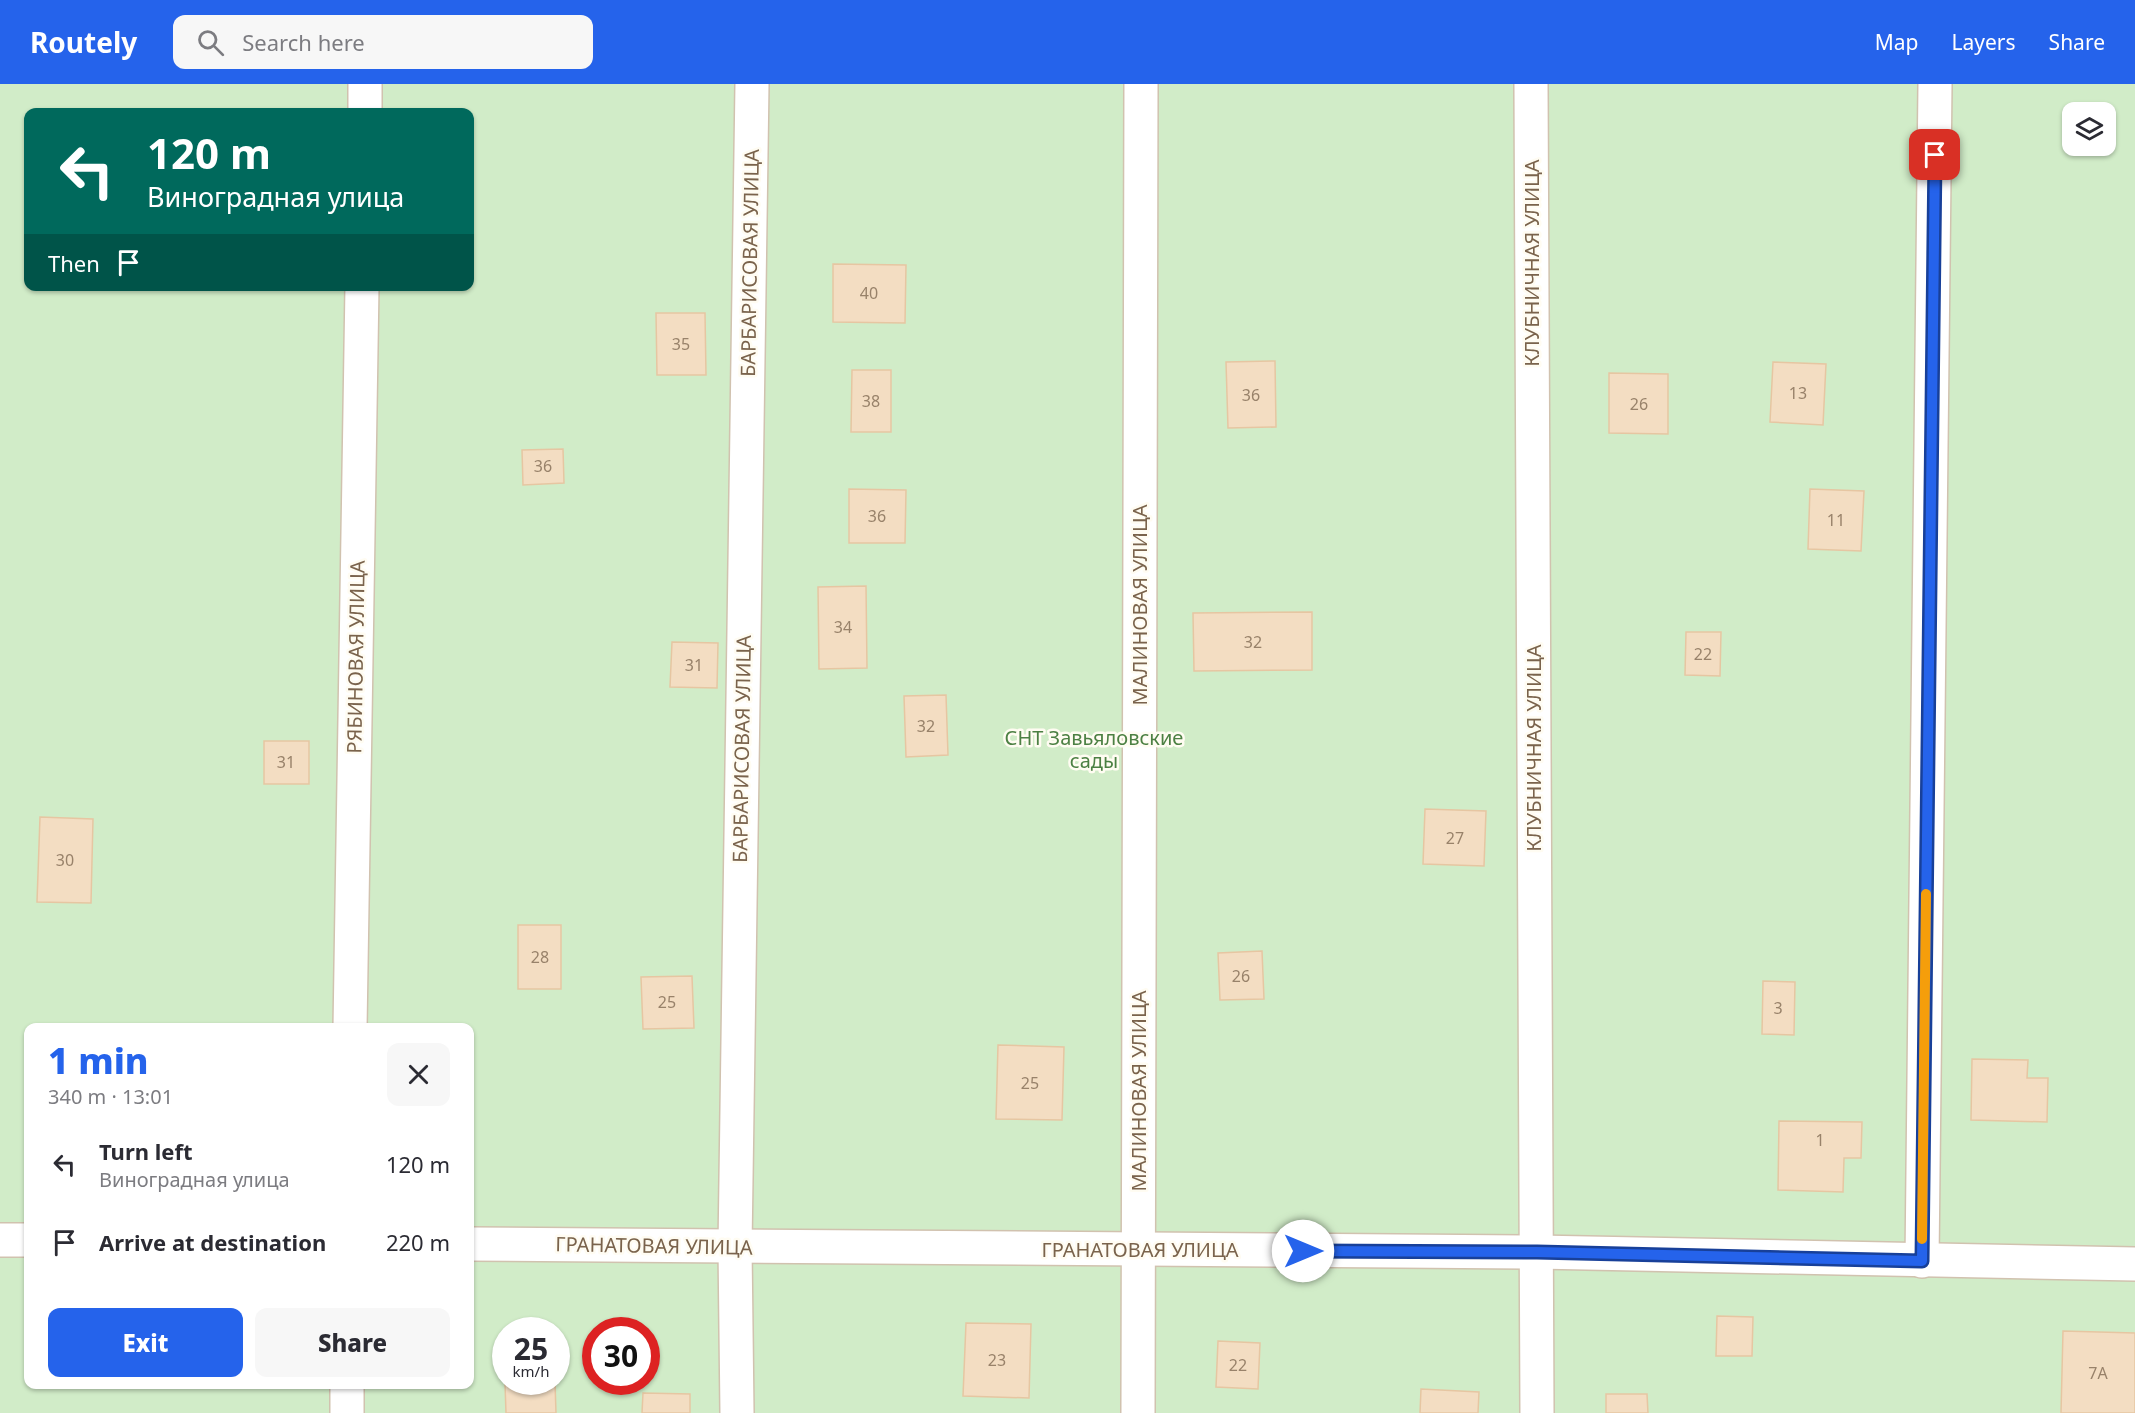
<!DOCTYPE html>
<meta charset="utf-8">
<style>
:root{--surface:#fff;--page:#f7f7f7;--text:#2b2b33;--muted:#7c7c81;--accent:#2563eb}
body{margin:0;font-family:"Noto Sans",sans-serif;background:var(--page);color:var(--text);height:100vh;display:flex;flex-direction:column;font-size:22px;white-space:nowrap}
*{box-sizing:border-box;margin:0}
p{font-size:20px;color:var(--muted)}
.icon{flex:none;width:33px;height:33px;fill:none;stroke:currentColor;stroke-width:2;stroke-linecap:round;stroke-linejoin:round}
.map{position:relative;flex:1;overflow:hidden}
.drawer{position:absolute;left:24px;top:939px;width:450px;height:366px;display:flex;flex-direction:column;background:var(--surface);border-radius:12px;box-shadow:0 2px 4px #0004}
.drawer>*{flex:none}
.guide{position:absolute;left:24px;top:24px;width:450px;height:183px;border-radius:12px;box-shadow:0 2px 4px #0004;background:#00695c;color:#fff;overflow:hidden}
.tools{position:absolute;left:2062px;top:18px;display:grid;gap:12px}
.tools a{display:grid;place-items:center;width:54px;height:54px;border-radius:12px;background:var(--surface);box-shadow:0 2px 4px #0004;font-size:30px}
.speed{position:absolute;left:492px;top:1233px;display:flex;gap:12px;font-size:30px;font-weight:700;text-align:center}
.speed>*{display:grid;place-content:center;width:78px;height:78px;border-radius:50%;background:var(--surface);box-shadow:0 2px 4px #0004;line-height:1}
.speed small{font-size:15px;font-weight:400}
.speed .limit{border:9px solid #d22;background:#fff;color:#111}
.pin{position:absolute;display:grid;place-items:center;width:51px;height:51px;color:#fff;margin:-26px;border-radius:12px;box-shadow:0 3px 9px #0006}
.me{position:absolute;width:66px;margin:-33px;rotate:90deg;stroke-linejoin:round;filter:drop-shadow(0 0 4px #0008)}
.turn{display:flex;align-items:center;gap:21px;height:126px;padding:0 24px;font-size:27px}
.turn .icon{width:78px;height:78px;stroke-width:2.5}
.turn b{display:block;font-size:42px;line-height:51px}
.then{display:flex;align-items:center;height:57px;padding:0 24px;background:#0003;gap:12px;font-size:22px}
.round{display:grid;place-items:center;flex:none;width:63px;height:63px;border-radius:12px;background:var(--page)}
.summary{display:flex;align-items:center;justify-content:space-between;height:102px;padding:0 24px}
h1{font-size:36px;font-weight:800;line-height:45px;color:var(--accent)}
.cta{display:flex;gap:12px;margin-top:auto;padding:12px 24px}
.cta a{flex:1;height:69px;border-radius:12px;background:var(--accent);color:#fff;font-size:24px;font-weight:800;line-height:69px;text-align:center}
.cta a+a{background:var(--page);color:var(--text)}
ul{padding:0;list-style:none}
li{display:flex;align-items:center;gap:18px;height:78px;padding:0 24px}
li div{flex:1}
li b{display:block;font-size:22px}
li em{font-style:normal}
header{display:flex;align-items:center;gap:36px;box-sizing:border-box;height:84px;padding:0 30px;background:var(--accent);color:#fff}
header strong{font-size:28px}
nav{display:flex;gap:33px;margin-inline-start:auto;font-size:21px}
.search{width:420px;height:54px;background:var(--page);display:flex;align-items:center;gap:15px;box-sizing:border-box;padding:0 21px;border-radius:12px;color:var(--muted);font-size:22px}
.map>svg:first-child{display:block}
.green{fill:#d1ecc8;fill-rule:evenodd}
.building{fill:#f3ddc2;stroke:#e6c6a2;stroke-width:1.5}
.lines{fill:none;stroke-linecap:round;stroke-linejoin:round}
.street-casing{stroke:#d1c2af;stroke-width:36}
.street{stroke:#fff;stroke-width:33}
.route-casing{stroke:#184099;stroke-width:15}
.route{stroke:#2563eb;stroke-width:10}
.slow{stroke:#f59e0b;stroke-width:10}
.labels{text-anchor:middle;stroke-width:5;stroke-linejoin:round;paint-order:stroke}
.number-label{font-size:16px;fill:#98826a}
.street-label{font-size:20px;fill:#7a634c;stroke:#fffcf2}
.park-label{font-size:20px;fill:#4c8043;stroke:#fffcf2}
</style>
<header>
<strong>Routely</strong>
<div class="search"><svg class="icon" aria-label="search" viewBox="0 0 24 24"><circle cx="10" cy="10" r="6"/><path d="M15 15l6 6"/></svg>Search here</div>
<nav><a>Map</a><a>Layers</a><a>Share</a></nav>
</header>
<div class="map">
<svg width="2135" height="1329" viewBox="0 0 2135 1329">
<rect width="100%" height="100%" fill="#fdf9eb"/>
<path class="green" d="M0 0H2135V1329H0ZM28 28H470V202H28ZM2073 28H2106V62H2073ZM28 944H470V1300H28ZM506 1246H556V1298H506ZM596 1246H646V1298H596Z"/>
<g class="building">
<polygon points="833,180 906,181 905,239 833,238"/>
<polygon points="656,229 705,229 706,291 657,291"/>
<polygon points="1275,277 1276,343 1228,344 1226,278"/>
<polygon points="1773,278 1826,280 1823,341 1770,338"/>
<polygon points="852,286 891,286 891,348 851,348"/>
<polygon points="1609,289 1668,290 1668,350 1609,349"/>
<polygon points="563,365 564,399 523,401 522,366"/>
<polygon points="849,405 906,406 905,459 849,459"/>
<polygon points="1810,405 1864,407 1861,467 1808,465"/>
<polygon points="866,502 867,584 819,585 818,503"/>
<polygon points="1312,528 1312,586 1194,587 1193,529"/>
<polygon points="1686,548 1721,548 1720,592 1685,591"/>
<polygon points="672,558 718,559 717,604 670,603"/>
<polygon points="946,611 948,671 906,673 904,612"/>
<rect x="264" y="657" width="45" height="43"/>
<polygon points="1425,725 1486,727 1484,782 1423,780"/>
<polygon points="40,733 93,735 91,819 37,818"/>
<rect x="518" y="841" width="43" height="64"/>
<polygon points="1262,867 1264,915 1220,916 1218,869"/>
<polygon points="692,892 694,944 643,945 641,893"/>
<polygon points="1763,897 1795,898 1794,951 1762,950"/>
<polygon points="998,961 1064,963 1062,1036 996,1035"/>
<polygon points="1972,975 2028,976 2027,994 2048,994 2047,1038 1971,1036"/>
<polygon points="1779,1037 1862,1038 1861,1074 1844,1074 1843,1108 1778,1106"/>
<polygon points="1717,1232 1753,1233 1752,1272 1716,1272"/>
<polygon points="966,1239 1031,1240 1029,1314 963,1312"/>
<polygon points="2063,1247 2135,1249 2135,1329 2061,1329"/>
<polygon points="1218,1257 1260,1259 1258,1305 1216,1303"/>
<polygon points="555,1298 556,1329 506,1329 505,1300"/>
<polygon points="1421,1305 1479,1308 1478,1329 1420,1329"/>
<polygon points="643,1309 690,1310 690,1329 642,1329"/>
<polygon points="1606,1310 1647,1310 1648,1329 1606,1329"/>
</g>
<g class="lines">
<defs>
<g id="street">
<polyline points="1531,0 1537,1329"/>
<polyline points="365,28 365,0"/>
<polyline points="350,944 362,202"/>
<polyline points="0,1156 28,1156"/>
<polyline points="470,1160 1537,1168 2135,1180"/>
<polyline points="1922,1177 1935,0"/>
<polyline points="347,1300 347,1329"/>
<polyline points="737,1329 735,1163 752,0"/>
<polyline points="1138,1329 1141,0"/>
</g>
</defs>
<use href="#street" class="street-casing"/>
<use href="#street" class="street"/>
</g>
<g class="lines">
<defs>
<polyline id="route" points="1303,1167 1537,1168 1922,1177 1935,71"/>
</defs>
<use href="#route" class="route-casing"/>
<use href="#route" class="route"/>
<polyline class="slow" points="1922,1155 1926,810"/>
</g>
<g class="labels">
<g class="number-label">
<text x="869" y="215">40</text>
<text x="681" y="266">35</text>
<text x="1798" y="315">13</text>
<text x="1251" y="317">36</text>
<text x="871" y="323">38</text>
<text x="1639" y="326">26</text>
<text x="543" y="388">36</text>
<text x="877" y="438">36</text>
<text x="1836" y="442">11</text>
<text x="843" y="549">34</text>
<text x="1253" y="564">32</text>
<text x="1703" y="576">22</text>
<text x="694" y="587">31</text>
<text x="926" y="648">32</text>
<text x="286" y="684">31</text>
<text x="1455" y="760">27</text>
<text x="65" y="782">30</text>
<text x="540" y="879">28</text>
<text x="1241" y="898">26</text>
<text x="667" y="924">25</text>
<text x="1778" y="930">3</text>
<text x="1030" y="1005">25</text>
<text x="1820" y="1062">1</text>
<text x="997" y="1282">23</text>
<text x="1238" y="1287">22</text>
<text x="2098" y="1295">7А</text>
</g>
<g class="street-label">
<text transform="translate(750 179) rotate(-89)" y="7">БАРБАРИСОВАЯ УЛИЦА</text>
<text transform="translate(1532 179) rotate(-90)" y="7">КЛУБНИЧНАЯ УЛИЦА</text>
<text transform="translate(1140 521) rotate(-90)" y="7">МАЛИНОВАЯ УЛИЦА</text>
<text transform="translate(356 573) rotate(-89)" y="7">РЯБИНОВАЯ УЛИЦА</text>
<text transform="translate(1534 664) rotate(-90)" y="7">КЛУБНИЧНАЯ УЛИЦА</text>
<text transform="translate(742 665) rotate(-89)" y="7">БАРБАРИСОВАЯ УЛИЦА</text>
<text transform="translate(1139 1007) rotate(-90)" y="7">МАЛИНОВАЯ УЛИЦА</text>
<text transform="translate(654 1162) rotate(1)" y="7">ГРАНАТОВАЯ УЛИЦА</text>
<text x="1140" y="1173">ГРАНАТОВАЯ УЛИЦА</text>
</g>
<g class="park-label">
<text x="1094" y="661">СНТ Завьяловские<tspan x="1094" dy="23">сады</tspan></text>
</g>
</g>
</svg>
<div class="tools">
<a><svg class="icon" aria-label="layers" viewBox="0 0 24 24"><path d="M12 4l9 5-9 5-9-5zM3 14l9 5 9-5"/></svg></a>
</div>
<div class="speed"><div>25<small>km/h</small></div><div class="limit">30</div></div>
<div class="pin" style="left:1935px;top:71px;background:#d93025"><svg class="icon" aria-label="arrive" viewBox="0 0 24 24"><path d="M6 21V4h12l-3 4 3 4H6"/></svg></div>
<svg class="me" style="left:1303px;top:1167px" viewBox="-20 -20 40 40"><circle r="19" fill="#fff"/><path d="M0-13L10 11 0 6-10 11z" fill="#2563eb"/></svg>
<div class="guide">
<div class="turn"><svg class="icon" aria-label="left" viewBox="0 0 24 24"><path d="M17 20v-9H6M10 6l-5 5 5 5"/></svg><div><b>120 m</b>Виноградная улица</div></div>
<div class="then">Then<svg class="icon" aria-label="arrive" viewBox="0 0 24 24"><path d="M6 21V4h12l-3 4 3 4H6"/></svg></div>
</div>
<section class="drawer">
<div class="summary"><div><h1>1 min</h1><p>340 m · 13:01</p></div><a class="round"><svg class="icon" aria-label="close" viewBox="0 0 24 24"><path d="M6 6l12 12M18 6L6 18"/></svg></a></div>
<ul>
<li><svg class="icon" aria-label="left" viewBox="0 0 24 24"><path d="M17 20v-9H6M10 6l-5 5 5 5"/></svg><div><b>Turn left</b><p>Виноградная улица</p></div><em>120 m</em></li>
<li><svg class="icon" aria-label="arrive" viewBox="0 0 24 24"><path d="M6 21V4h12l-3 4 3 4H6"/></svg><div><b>Arrive at destination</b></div><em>220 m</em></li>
</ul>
<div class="cta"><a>Exit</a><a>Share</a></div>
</section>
</div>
